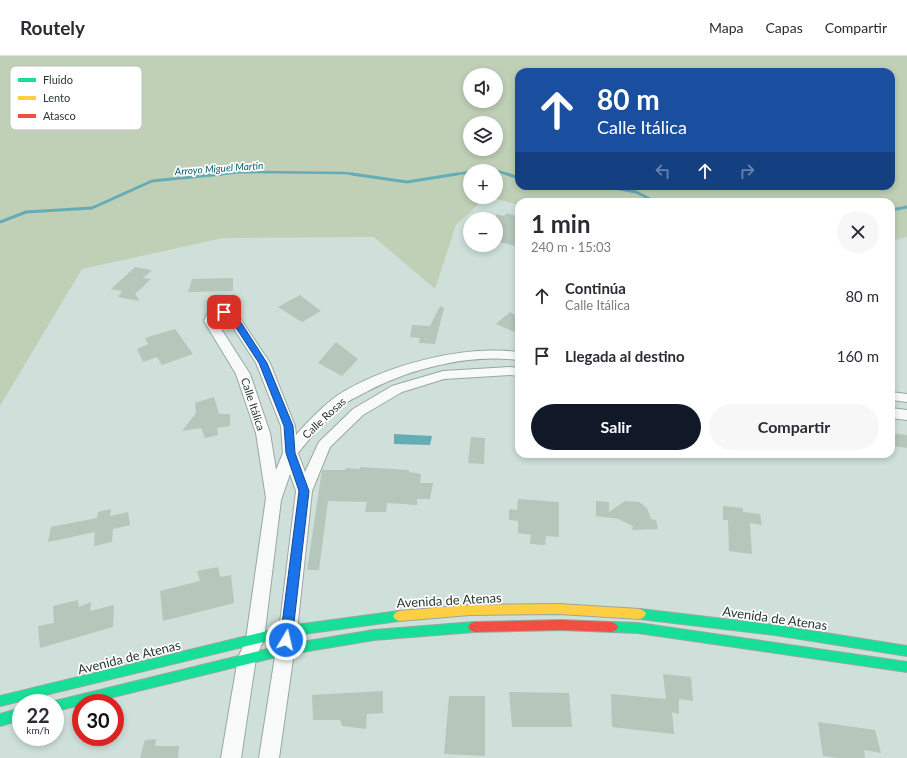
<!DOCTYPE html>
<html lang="es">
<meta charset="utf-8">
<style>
:root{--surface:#fff;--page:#f7f7f7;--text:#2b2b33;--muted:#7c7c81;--line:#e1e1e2;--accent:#111827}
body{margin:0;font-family:Lato,sans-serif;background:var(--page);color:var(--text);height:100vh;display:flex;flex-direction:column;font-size:15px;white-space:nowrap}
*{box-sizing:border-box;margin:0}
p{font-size:13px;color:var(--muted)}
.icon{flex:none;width:22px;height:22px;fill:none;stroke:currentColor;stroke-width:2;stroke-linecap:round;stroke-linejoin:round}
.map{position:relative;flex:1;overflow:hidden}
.side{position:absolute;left:515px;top:142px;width:380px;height:260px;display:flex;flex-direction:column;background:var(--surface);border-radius:12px;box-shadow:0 2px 6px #0003}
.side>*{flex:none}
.hud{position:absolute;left:515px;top:12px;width:380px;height:122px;border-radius:12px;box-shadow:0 2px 6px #0003;background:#1a4fa0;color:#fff;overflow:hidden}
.controls{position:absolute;left:463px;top:12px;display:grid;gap:8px}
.controls a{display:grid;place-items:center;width:40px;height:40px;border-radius:50%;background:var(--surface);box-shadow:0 2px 6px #0003;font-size:20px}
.speed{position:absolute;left:12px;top:638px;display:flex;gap:8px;font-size:20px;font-weight:700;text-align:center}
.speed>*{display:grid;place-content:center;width:52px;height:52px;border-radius:50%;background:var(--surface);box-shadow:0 2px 6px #0003;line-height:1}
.speed small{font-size:10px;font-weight:400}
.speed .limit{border:6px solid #d22;background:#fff;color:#111}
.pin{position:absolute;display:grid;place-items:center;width:34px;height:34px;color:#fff;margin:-17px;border-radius:8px;box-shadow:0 2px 6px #0006}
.me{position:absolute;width:44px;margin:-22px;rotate:9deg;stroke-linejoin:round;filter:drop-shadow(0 0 3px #0008)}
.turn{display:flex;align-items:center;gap:14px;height:84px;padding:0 16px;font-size:18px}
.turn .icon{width:52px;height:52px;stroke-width:2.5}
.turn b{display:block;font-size:28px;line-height:34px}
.lanes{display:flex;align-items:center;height:38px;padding:0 16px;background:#0003;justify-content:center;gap:20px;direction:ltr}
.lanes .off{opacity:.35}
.round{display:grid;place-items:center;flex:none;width:42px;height:42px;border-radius:21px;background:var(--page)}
.overview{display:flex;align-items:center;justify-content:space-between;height:68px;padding:0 16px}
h1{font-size:24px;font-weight:700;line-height:30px}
.button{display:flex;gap:8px;margin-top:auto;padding:8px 16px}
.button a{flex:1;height:46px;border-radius:24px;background:var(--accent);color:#fff;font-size:16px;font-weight:700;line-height:46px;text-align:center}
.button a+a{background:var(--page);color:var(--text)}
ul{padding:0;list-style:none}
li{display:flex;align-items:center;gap:12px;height:60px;padding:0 16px}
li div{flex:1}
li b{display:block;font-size:15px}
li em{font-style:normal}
header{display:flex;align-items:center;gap:24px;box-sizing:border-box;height:56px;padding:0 20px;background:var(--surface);border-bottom:1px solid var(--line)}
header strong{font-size:19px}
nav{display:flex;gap:22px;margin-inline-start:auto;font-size:14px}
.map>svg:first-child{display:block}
.green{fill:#bfd0b7;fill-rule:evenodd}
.water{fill:#64adb7}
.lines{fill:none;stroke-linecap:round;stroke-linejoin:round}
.stream-far1{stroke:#64adb7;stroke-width:2.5}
.stream{stroke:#64adb7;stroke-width:3}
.building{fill:#b4c7ba}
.street-casing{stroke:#99a7a2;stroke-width:2}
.fast-casing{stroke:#99a7a2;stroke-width:2}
.slow-casing{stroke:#99a7a2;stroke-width:2}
.jam-casing{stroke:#99a7a2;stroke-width:2}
.street{fill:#f8faf9;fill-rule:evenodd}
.fast{fill:#16e098;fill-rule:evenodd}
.slow{fill:#ffcf43;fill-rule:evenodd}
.jam{fill:#f24e42;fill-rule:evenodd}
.route{fill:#1a73e8;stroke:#114b97}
.labels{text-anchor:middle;stroke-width:3.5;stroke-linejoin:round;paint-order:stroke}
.far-water-label{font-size:10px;font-style:italic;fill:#0b5c69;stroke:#fff}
.street-label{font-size:11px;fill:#293631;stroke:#fff}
.near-street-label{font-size:13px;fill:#293631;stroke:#fff}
.key{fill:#fff;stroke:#bfc3c1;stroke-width:1}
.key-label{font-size:11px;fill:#293631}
</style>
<header>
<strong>Routely</strong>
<nav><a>Mapa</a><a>Capas</a><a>Compartir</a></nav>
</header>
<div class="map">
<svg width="907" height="702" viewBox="0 0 907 702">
<rect width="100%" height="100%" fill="#cee0d9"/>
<path class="green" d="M0 0H907V181L891 185V146H519V149L489 141H496V115H470V141H486L456 169 435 233 374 181 223 182 82 213 0 350ZM519 16H891V130H519ZM470 19H496V45H470ZM470 67H496V93H470Z"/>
<polygon class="water" points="394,378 432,380 430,389 394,388"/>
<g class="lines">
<g class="stream-far1">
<polyline points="477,115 491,113 510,119"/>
<polyline points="212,119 242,116 345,117 359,119"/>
<polyline points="451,119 470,116"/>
</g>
<g class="stream">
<polyline points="352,118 407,126 457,118"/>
<polyline points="507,118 519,122"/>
<polyline points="605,130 636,136 656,146"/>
<polyline points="891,154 907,151"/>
<polyline points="0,166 26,156 92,152 152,125 222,118"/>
</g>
</g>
<g class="building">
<polygon points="507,157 519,161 519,191 496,185 496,158 504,160"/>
<polygon points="135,211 152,214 143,222 151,223 135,238 140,245 118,241 122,235 111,233"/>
<polygon points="233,222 233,235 188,236 192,223"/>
<polygon points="300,239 321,255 302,266 278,251"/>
<polygon points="440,250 444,252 435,288 419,287 420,282 410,281 412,269 430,270"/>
<polygon points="510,256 519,261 519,278 496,268"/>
<polygon points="175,273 193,298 162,309 157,301 143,306 137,293 148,288 145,282"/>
<polygon points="336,286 358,303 342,320 318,307"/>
<polygon points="214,341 219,358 230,358 230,370 217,372 218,379 205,382 201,372 182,375 196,357 195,347"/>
<polygon points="891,377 907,379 907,392 891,390"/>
<polygon points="471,381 485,382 484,408 468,407"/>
<polygon points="360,411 409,414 409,416 421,418 420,427 433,427 430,443 417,443 417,449 387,447 386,456 365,456 367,446 328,445 319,514 307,514 322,414 345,414 346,412 360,413"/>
<polygon points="518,443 559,446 559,481 546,480 545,489 530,488 531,479 518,477 518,465 509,464 509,453 517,454"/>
<polygon points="596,445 609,446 609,456 625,445 639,446 647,452 651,463 656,464 658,473 632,474 633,470 618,463 596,460"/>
<polygon points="723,450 743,452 743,456 760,458 762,469 750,467 752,498 729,495 728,464 723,464"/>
<polygon points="111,453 110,460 128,456 130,469 113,473 112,486 94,490 95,476 48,486 51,471 97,462 98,456"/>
<polygon points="218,511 220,521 231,519 234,547 163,565 160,535 200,525 197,515"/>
<polygon points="78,544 79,551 91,546 90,555 114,549 113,571 40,592 38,570 54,567 53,550"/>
<polygon points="663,618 691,621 693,645 679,643 679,658 672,656 674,678 612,671 611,638 666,643"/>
<polygon points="383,635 383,657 367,658 366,673 342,670 340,664 313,664 312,639"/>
<polygon points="509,636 569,637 572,671 512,671"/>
<polygon points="449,640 485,640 485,700 444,698"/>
<polygon points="818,666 875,674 881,697 864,694 865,702 838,702 823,700"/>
<polygon points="156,683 155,690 179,690 178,702 140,702 145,684"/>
</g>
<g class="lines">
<defs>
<g id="street">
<path d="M219 253H227L236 256 270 307 295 370 296 379C306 367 325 348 338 339 386 309 462 289 519 296V304C469 298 412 312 368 335 361 339 353 342 346 347 328 361 312 379 298 397L305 416 319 386 353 353 392 330 443 315 510 311 519 312V320L510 319 444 323 402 336 363 359 330 391 312 435 297 575 279 702H259L279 575 296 435 290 418 281 444 264 583 256 602 241 702H221L238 602 246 583 266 442 256 377 236 318 204 265 207 258ZM222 260 227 262 256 307 281 370 283 397 276 414 270 377 250 318 216 265 217 263Z"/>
<polygon points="891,336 907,338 907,346 891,344"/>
<polygon points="891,352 907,354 907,364 891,362"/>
</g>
<g id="fast">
<polygon points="640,553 775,569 907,590 907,600 775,579 640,563 636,561 634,558 636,555"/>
<polygon points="399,555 403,557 405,560 403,563 399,565 288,580 0,650 0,640 288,570"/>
<polygon points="474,566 478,568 480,571 478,574 474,576 374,584 284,599 89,647 81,647 81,649 55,655 55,647 50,647 55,645 284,589 374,574"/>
<polygon points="612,566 638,567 907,606 907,616 638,577 612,576 608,574 606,571 608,568"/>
<polygon points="21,652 21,664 0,670 0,658"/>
</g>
<polygon id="slow" points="559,548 640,553 644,555 646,558 644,561 640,563 559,558 470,559 399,565 395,563 393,560 395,557 399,555 470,549"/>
<polygon id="jam" points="561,564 612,566 616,568 618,571 616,574 612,576 561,574 474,576 470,574 468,571 470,568 474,566"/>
</defs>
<use href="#street" class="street-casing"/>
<use href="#fast" class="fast-casing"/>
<use href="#slow" class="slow-casing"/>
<use href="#jam" class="jam-casing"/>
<use href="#street" class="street"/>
<use href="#fast" class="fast"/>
<use href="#slow" class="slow"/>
<use href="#jam" class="jam"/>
</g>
<polygon class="route" points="221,254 224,254 235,257 267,307 293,370 295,397 309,435 292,584 290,588 286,589 282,588 280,584 299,435 286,397 284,370 259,307 229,261 221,258"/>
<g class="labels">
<g class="far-water-label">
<text transform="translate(219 112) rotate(-4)" y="4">Arroyo Miguel Martin</text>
</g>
<g class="street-label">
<text transform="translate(253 348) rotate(72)" y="4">Calle Itálica</text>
<text transform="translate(324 362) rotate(-43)" y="4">Calle Rosas</text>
</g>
<g class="near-street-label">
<text transform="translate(449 544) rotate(-3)" y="5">Avenida de Atenas</text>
<text transform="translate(775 562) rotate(8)" y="5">Avenida de Atenas</text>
<text transform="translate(129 601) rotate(-14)" y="5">Avenida de Atenas</text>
</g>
</g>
<rect x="10" y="10" width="132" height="64" rx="6" class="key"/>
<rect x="18" y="22" width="18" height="4" fill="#16e098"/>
<rect x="18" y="40" width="18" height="4" fill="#ffcf43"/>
<rect x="18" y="58" width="18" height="4" fill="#f24e42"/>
<g class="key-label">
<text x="43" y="28">Fluido</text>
<text x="43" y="46">Lento</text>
<text x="43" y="64">Atasco</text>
</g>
</svg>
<div class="controls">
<a><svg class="icon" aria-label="sound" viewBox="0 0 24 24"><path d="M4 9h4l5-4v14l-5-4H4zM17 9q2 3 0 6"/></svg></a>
<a><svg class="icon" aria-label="layers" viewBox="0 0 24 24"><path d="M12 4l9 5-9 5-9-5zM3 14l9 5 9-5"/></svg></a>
<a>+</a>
<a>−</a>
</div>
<div class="speed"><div>22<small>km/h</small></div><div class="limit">30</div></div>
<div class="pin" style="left:224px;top:256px;background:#d93025"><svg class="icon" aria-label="arrive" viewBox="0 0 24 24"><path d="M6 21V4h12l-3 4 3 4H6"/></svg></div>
<svg class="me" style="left:286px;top:584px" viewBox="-20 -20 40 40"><circle r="17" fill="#1a73e8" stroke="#fff" stroke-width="3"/><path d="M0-11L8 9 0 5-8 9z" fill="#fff"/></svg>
<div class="hud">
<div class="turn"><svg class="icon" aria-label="ahead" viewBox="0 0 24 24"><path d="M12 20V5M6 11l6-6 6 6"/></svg><div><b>80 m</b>Calle Itálica</div></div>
<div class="lanes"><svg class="icon off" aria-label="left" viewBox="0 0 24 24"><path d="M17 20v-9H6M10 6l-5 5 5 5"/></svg><svg class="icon" aria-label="ahead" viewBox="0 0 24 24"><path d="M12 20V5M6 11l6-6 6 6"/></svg><svg class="icon off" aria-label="right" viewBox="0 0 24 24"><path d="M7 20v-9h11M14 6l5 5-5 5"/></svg></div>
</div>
<section class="side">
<div class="overview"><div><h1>1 min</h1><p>240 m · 15:03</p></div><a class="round"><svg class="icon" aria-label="close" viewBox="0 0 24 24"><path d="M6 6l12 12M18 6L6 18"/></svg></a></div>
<ul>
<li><svg class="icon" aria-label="ahead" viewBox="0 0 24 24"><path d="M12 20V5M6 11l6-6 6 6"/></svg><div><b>Continúa</b><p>Calle Itálica</p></div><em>80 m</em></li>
<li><svg class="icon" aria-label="arrive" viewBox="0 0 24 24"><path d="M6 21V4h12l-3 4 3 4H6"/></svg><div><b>Llegada al destino</b></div><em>160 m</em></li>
</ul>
<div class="button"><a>Salir</a><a>Compartir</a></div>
</section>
</div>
